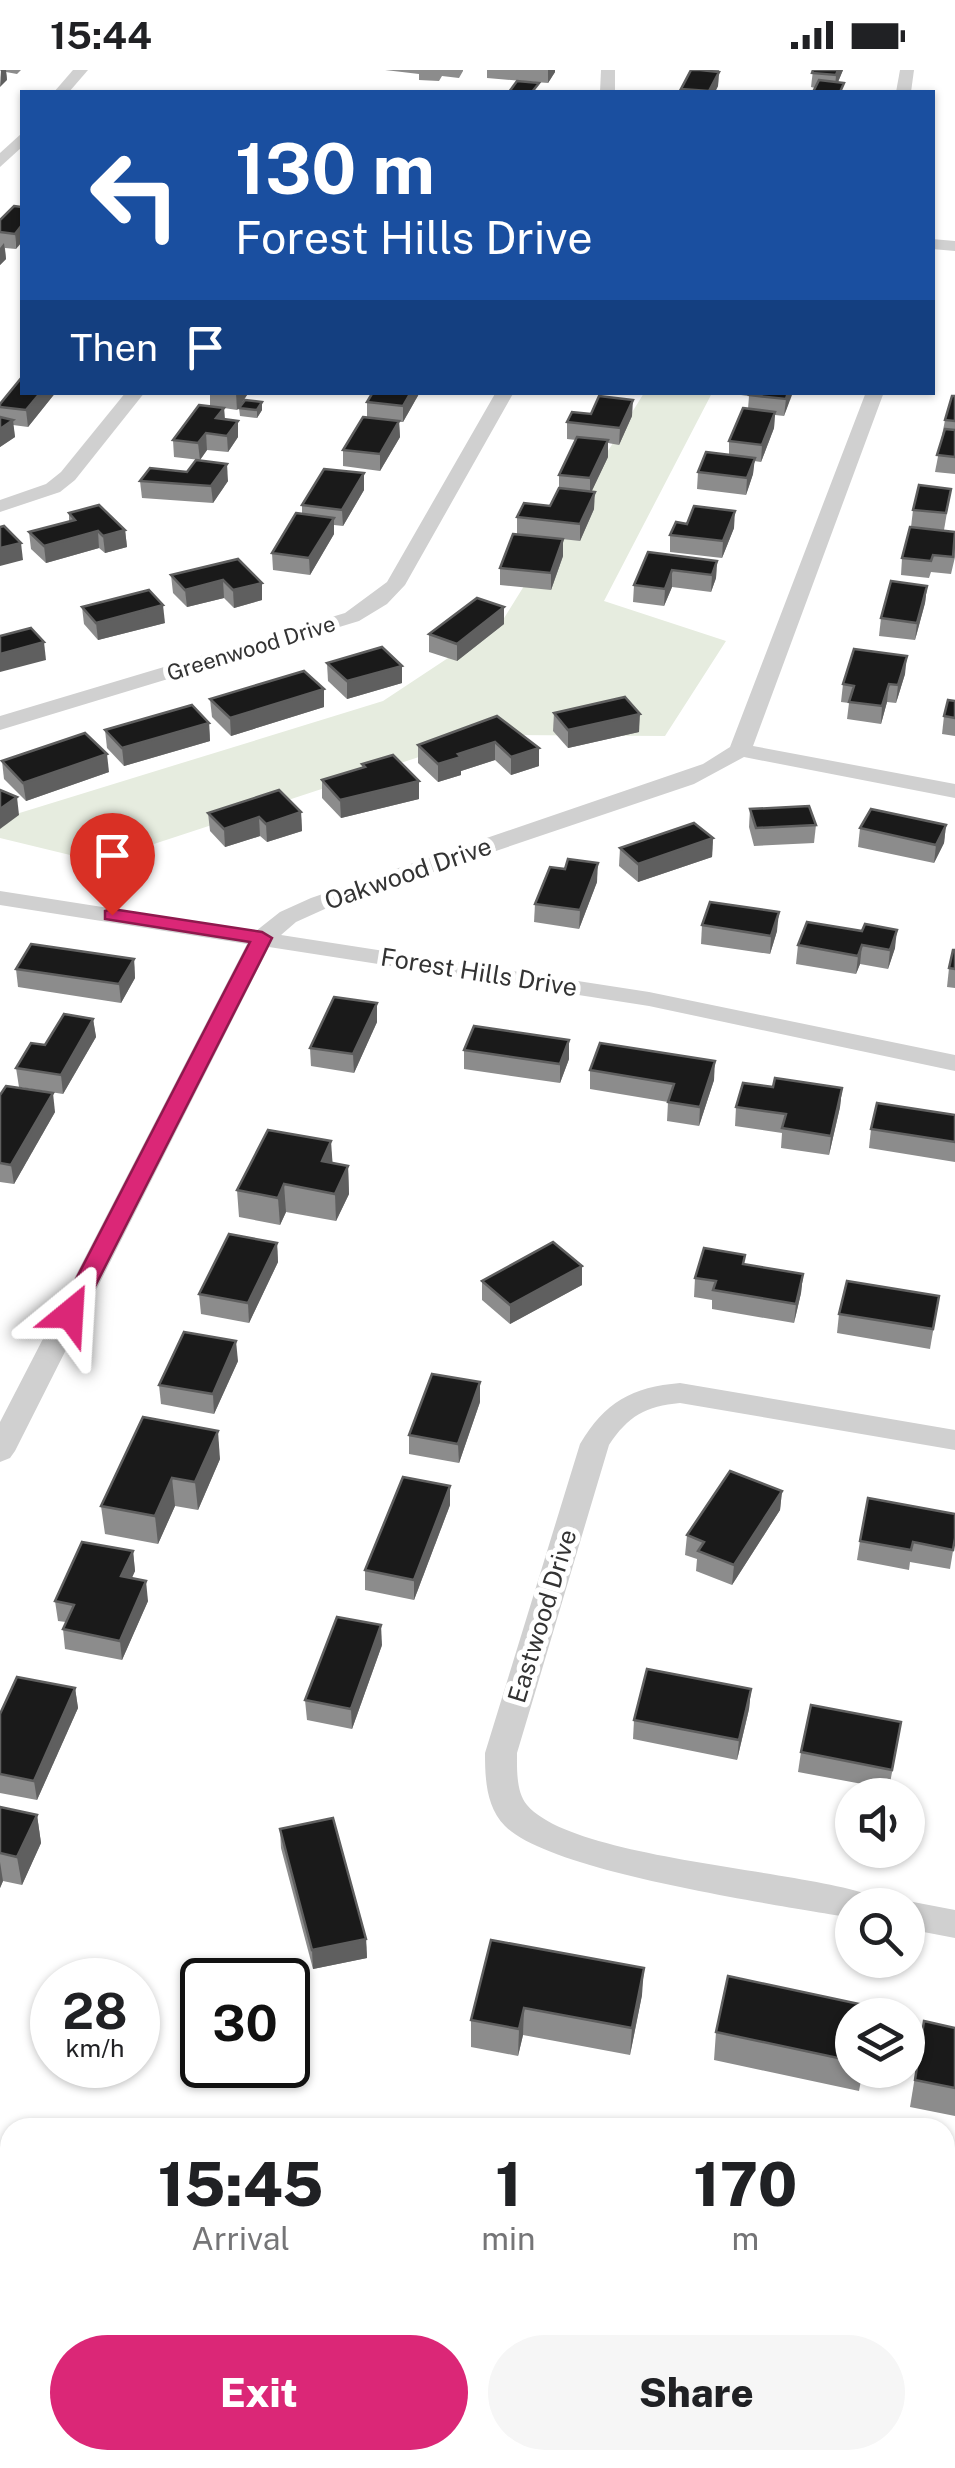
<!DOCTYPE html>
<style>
:root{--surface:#fff;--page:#f6f6f6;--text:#202124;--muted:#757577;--accent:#db2777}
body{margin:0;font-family:"Public Sans",sans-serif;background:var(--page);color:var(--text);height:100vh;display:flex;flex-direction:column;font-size:38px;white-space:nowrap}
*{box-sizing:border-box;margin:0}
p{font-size:32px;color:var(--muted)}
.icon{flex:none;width:55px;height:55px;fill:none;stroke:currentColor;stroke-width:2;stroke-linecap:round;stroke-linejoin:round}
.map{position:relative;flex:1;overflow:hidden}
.sheet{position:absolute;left:0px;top:2048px;width:955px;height:352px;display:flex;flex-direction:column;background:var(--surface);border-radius:30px 30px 0 0;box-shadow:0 2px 8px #0004}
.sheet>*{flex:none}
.guide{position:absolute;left:20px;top:20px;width:915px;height:305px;border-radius:0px;box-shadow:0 2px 8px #0004;background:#1a4fa0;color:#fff;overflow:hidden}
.tools{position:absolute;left:835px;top:1708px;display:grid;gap:20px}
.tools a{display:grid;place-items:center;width:90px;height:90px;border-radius:50%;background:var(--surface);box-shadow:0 2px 8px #0004;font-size:50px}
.speed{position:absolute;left:30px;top:1888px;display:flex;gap:20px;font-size:50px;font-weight:700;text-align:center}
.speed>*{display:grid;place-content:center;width:130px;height:130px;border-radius:50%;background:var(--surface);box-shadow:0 2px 8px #0004;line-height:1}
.speed small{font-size:25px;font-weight:400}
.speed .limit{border:5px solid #111;border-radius:15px;background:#fff;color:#111}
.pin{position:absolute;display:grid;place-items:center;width:85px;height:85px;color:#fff;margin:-102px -42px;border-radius:50% 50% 50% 0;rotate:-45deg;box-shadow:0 0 10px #0007}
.pin .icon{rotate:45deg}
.me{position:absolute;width:110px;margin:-55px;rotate:27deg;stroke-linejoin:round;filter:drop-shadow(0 0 8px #0008)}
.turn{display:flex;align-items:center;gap:35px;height:210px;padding:0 50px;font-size:45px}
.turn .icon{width:130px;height:130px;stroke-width:2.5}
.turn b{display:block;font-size:70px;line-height:85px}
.then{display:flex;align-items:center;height:95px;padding:0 50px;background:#0003;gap:20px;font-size:38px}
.eta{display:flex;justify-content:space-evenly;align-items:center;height:170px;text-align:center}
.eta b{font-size:60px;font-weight:800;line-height:70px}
.button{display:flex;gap:20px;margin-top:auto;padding:20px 50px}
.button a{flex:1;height:115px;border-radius:60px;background:var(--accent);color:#fff;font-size:40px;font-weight:800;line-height:115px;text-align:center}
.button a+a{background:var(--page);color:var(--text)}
.status{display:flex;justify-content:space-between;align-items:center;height:70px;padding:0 50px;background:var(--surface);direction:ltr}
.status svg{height:28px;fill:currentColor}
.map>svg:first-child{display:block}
.green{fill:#e6ecdf}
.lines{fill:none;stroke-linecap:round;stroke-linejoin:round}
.minor{fill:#d0d0d0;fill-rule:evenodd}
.wall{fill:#8c8c8c}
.shaded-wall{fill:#5f5f5f}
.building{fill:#1a1a1a;stroke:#5f5f5f;stroke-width:2.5}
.route{fill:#db2777;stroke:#8e194d;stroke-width:2.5}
.labels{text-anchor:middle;stroke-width:10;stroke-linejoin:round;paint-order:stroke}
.far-street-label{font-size:22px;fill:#333;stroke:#fff}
.street-label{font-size:25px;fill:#333;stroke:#fff}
</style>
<div class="status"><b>15:44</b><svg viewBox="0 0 49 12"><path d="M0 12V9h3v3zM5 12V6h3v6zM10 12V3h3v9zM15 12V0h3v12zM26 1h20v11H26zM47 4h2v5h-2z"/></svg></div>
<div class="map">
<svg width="955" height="2398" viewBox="0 0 955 2398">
<rect width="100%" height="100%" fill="#fff"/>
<polygon class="green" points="644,323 712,323 604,531 726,571 665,666 486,665 99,792 0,768 0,749 383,631 501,553"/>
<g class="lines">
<g class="minor">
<polygon points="73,0 88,0 69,22 54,22"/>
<polygon points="601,0 615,0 615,22 600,22"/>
<polygon points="900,0 914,0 911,22 896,22"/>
<polygon points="22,63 22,77 0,97 0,83"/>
<polygon points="932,169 955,171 955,181 932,179"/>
<polygon points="126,322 145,322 75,410 60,422 0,442 0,430 46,414 61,402"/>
<polygon points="496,322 514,322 405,515 387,534 359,551 0,660 0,646 345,543 387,512"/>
<polygon points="866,322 884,322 753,676 955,714 955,728 744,687 694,714 327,838 296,852 281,865 649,922 955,985 955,1001 649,936 269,877 15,1381 10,1388 0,1392 0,1352 247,874 0,835 0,821 256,861 280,842 311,828 703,694 730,677"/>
<path d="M680 1313 955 1360V1380L680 1333C646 1336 628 1346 609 1375L517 1683C517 1699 516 1722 527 1735 573 1789 796 1799 870 1825L875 1835H852V1848C780 1835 551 1803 505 1756 486 1737 485 1708 485 1683L580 1374C605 1332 632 1317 680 1313Z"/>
<polygon points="908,1831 955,1840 955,1868 908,1859 908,1835 896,1835"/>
<polygon points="0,2351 10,2353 10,2390 14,2390 0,2389"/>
<polygon points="60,2390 129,2390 132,2398 63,2398"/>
</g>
</g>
<g class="wall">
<polygon points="0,0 21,0 17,4 6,2 7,10"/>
<polygon points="385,0 463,0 463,1 459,8 442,6 439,11 419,10 419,4"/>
<polygon points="487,0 555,0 555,2 548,13 487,8"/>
<polygon points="691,0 719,0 718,16 715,22 680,22 681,19"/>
<polygon points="813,0 843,0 838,12 815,18 811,17"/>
<polygon points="14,136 16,179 5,178 6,189 0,195 0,150"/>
<polygon points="22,322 56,322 28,357 13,355 15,367 0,377 0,334"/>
<polygon points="210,322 249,322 237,340 224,338 225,350 238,351 238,367 228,382 207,380 200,390 174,387 173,370 210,336"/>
<polygon points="420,322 403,352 399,352 400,367 380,401 343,396 343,380 367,347 367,332"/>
<polygon points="741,322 792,322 784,346 775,345 774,358 761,392 754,391 753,404 746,425 697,419 698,402 729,385 729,371 748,339 749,326 741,325"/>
<polygon points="955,326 955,404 935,402 945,350"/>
<polygon points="239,338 262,340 257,348 240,346"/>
<polygon points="632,346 619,375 608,373 608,387 591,422 594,439 580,471 517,464 517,447 550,436 559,419 559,405 576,370 567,369 567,352"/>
<polygon points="364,403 364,420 343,456 334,455 334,464 310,505 273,500 272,483 302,444 302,435"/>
<polygon points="140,411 228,411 213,433 142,428"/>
<polygon points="951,419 944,460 911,457 913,440"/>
<polygon points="69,443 125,460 127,477 105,483 99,478 46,493 31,479 29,462 69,451"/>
<polygon points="687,454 734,458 722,488 670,482 670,465"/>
<polygon points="955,462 955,487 951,504 931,502 929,508 901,505 902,488"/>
<polygon points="563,469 563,486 551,520 500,515 500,498"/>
<polygon points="648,482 717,491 716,508 711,522 672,517 664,536 633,532 634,515"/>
<polygon points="238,489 262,530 234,538 224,528 187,537 173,523 171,505"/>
<polygon points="927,516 925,533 915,570 879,566 881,548"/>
<polygon points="82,537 165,553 98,570 84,554"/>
<polygon points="504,537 504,554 457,591 429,582 429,564"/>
<polygon points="327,593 402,613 347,629 328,611"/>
<polygon points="905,604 896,633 887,632 881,654 847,649 849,633 841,632 843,614"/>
<polygon points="324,619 324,637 231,666 212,647 210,629"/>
<polygon points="955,631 955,666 942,664 944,646"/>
<polygon points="554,643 639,662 568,678 553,661"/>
<polygon points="497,646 539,696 511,705 495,690 461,701 461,705 438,712 418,693 418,675"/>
<polygon points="209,653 210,671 124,696 107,678 105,660"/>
<polygon points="2,691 109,702 26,731 4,709"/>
<polygon points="362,694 419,729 341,748 322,728 322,710 363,698"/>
<polygon points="750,739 816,755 814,773 754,776 749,757"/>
<polygon points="301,742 302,761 267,772 260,766 225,777 210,761 208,743"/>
<polygon points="946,755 944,773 934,793 858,777 860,758"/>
<polygon points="713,768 712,787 638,812 619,796 620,778"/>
<polygon points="565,799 597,812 579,859 534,852 535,834"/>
<polygon points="807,852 895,878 888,899 860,894 856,904 796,894 798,875"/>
<polygon points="702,855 777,861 770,884 701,874"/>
<polygon points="955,880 955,918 947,917 949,898"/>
<polygon points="134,889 135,908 121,933 18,917 16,899"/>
<polygon points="377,933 377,952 354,1003 311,996 310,978"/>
<polygon points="93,949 96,967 63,1024 19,1017 16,998 45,975"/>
<polygon points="569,970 569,989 560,1013 464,999 464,980"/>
<polygon points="590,1000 714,1010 699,1056 667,1051 668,1032 590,1019"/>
<polygon points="773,1017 842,1018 840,1037 829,1085 781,1078 782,1063 735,1056 736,1037"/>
<polygon points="0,1025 55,1042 14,1114 0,1112"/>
<polygon points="955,1045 955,1092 869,1078 871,1059"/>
<polygon points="332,1093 348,1096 349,1124 336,1151 286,1142 280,1155 239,1147 237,1120"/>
<polygon points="277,1173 278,1192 249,1253 201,1244 199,1224"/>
<polygon points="745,1195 803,1204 801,1223 794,1253 712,1239 712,1230 694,1227 695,1208"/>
<polygon points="582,1196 582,1215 510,1254 482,1230 482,1211"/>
<polygon points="939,1226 930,1279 837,1263 839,1244"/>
<polygon points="238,1291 214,1344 161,1334 159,1315"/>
<polygon points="480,1332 459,1393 409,1384 409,1365"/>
<polygon points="220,1389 198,1440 175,1436 158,1474 105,1464 101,1436"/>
<polygon points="450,1416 450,1435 414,1530 365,1520 365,1500"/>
<polygon points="782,1421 780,1440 732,1515 696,1501 697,1489 685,1485 687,1465"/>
<polygon points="955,1469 950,1499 910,1492 909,1500 857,1490 860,1471"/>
<polygon points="133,1481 135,1501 131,1508 148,1531 122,1590 65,1579 63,1559 66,1552 58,1551 55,1531"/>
<polygon points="382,1575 352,1659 307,1650 305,1630"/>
<polygon points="75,1618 78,1638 37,1730 0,1723 0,1644"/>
<polygon points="751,1619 749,1639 737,1690 633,1669 634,1650"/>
<polygon points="901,1652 889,1719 798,1702 801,1682"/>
<polygon points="0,1737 37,1745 41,1773 22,1815 3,1811 0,1818"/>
<polygon points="280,1759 366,1869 367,1888 313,1899 281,1778"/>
<polygon points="491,1870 642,1925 630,1985 523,1965 518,1986 471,1977 471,1950"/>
<polygon points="852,1945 852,2000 863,2000 859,2021 714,1990 716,1962"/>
<polygon points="924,1951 955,1958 955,2046 910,2037"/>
<polygon points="879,2390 945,2390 955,2398 878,2398"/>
</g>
<g class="shaded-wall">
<polygon points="1,0 6,0 7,10 0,17"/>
<polygon points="548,0 555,0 555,2 548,13"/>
<polygon points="838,0 843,0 835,19 836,5"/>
<polygon points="719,2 718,16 715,22 709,22"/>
<polygon points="22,155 22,172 16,179 15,164"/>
<polygon points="4,173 6,189 0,195 0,178"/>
<polygon points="41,322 56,322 28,357 26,340"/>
<polygon points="236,322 249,322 237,340 236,323"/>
<polygon points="411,322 420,322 403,352 403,336"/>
<polygon points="788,322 792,322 792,325 784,346 786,329"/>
<polygon points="633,330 632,346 619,375 620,358"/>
<polygon points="262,332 262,340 257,348 257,340"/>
<polygon points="224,338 225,354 216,348"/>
<polygon points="775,342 774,358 761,392 762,375"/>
<polygon points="13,350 15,367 0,377 0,359"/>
<polygon points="238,351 238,367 228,382 227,366"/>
<polygon points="399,351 400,367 380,401 380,384"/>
<polygon points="206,363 207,380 200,390 198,373"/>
<polygon points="608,370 608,387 590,425 590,408"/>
<polygon points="755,388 753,404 746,425 747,408"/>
<polygon points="227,394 228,411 213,433 211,416"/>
<polygon points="364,403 364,420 343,456 342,440"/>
<polygon points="595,422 594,439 580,471 580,454"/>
<polygon points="735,441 734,458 722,488 723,471"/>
<polygon points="334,448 334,464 310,505 309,488"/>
<polygon points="125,460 127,477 105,483 103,466"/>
<polygon points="98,461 99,478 46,493 44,476"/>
<polygon points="563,469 563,486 551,520 551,503"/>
<polygon points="21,473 23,490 0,496 0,478"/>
<polygon points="717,491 716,508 711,522 712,505"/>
<polygon points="672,500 672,517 664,536 665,519"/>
<polygon points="223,510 224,528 187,537 185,520"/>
<polygon points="262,513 262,530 234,538 233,520"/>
<polygon points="927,516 925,533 915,570 917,553"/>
<polygon points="163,535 165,553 98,570 96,553"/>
<polygon points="504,537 504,554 457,591 457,574"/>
<polygon points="44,572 46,590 0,602 0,584"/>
<polygon points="907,586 905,604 896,633 898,615"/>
<polygon points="402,596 402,613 347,629 347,611"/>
<polygon points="889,614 887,632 881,654 882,636"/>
<polygon points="324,619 324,637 231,666 230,648"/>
<polygon points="640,644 639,662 568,678 568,660"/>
<polygon points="209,653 210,671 124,696 122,678"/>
<polygon points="495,672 495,690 461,701 461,705 438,712 438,694 458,684"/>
<polygon points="539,678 539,696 511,705 511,687"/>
<polygon points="107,684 109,702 26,731 23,713"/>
<polygon points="419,711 419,729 341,748 340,730"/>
<polygon points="17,727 19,745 0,759 0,739"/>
<polygon points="301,742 302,761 267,772 266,754"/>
<polygon points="259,747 260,766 225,777 224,759"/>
<polygon points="946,755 944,773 934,793 936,775"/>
<polygon points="713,768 712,787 638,812 638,794"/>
<polygon points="598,793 597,812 579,859 580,840"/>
<polygon points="779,842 777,861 770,884 771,866"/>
<polygon points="897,860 895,878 888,899 890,880"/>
<polygon points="862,875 860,894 856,904 858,886"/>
<polygon points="134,889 135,908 121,933 119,914"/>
<polygon points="377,933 377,952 354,1003 353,984"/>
<polygon points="93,949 96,967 63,1024 61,1005"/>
<polygon points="569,970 569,989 560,1013 560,994"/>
<polygon points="715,991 714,1010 699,1056 700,1037"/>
<polygon points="842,1018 840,1037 829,1085 831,1066"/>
<polygon points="53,1023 55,1042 14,1114 11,1095"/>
<polygon points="331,1071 333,1099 322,1091"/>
<polygon points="348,1096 349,1124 336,1151 335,1124"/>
<polygon points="284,1114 286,1142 280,1155 278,1128"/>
<polygon points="277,1173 278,1192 249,1253 248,1233"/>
<polygon points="582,1196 582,1215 510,1254 510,1235"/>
<polygon points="803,1204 801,1223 794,1253 796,1234"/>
<polygon points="236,1271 238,1291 214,1344 213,1324"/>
<polygon points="480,1312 480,1332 459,1393 458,1374"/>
<polygon points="218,1361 220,1389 198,1440 195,1412"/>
<polygon points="172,1408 175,1436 158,1474 155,1446"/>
<polygon points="450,1416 450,1435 414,1530 414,1510"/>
<polygon points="782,1421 780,1440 732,1515 734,1495"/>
<polygon points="133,1481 135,1501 124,1526 121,1506"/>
<polygon points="146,1511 148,1531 122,1590 120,1571"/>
<polygon points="381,1555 382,1575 352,1659 351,1639"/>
<polygon points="75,1618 78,1638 37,1730 34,1711"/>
<polygon points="751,1619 749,1639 737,1690 739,1670"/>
<polygon points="37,1745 41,1773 22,1815 17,1787"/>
<polygon points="0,1792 3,1811 0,1818"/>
<polygon points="366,1869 367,1888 313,1899 312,1880"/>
<polygon points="644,1898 642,1925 630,1985 632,1958"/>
<polygon points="524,1938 523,1965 518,1986 519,1959"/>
</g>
<g class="building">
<polygon points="691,0 700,0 719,2 709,21 681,19"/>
<polygon points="813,0 838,0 836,5 812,3"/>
<polygon points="819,10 844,13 840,22 813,22"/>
<polygon points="517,11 539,13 532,22 509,22"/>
<polygon points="14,136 22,137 22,155 15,164 0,162 0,150"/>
<polygon points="22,307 22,322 41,322 26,340 0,337 0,334"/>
<polygon points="373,322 411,322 403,336 367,332"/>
<polygon points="750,322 788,322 786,329 749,325"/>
<polygon points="599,326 633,330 620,358 567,352 572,342 591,344"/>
<polygon points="952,326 955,326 955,351 945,350"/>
<polygon points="245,330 262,332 257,340 239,338"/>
<polygon points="199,335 224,338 216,348 238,351 227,366 206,363 198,373 173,370"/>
<polygon points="743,338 775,342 762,375 729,371"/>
<polygon points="0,347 13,350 0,359"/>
<polygon points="363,347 399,351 380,384 343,380"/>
<polygon points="945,359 955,360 955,387 937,385"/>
<polygon points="577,367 608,370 590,408 559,405"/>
<polygon points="706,382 755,388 747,408 698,402"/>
<polygon points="196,390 227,394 211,416 140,411 150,398 187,402"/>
<polygon points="324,399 364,403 342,440 302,435"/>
<polygon points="919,415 951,419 946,443 913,440"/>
<polygon points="559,418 595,422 580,454 517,447 524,433 550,436"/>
<polygon points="99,435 125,460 103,466 98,461 44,476 29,462 75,450 69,443"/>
<polygon points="694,436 735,441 723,471 670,465 676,452 687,454"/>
<polygon points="296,443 334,448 309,488 272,483"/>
<polygon points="4,456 21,473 0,478 0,457"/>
<polygon points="910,457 955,462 953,487 933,485 931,491 902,488"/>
<polygon points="513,464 563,469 551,503 500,498"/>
<polygon points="648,482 717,491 712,505 672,500 665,519 634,515"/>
<polygon points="238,489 262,513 233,520 223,510 185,520 171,505"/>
<polygon points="891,511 927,516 917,553 881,548"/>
<polygon points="149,520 163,535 96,553 82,537"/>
<polygon points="477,528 504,537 457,574 429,564"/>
<polygon points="31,558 44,572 0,584 0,566"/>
<polygon points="382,577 402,596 347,611 327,593"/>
<polygon points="854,579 907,586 898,615 889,614 882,636 849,632 854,616 843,614"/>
<polygon points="304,601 324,619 230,648 210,629"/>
<polygon points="625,627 640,644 568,660 554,643"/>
<polygon points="948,630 955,631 955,648 944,646"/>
<polygon points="192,635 209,653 122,678 105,660"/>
<polygon points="497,646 539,678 511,687 495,672 458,684 461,687 438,694 418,675"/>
<polygon points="85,663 107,684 23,713 2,691"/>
<polygon points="393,685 419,711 340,730 322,710 365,697 362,694"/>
<polygon points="0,720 17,727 0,739"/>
<polygon points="279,720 301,742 266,754 259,747 224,759 208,743"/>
<polygon points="809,736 816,755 756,758 750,739"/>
<polygon points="871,739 946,755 936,775 860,758"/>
<polygon points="694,753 713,768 638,794 620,778"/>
<polygon points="568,789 598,793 580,840 535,834 550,797 565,799"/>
<polygon points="710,832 779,842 771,866 702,855"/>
<polygon points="807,852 862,861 865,854 897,860 890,880 862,875 858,886 798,875"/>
<polygon points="31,874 134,889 119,914 16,899"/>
<polygon points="953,880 955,880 955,899 949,898"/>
<polygon points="334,927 377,933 353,984 310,978"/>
<polygon points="64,944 93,949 61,1005 16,998 31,973 45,975"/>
<polygon points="474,956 569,970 560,994 464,980"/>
<polygon points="600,973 715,991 700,1037 668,1032 674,1014 590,1000"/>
<polygon points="775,1008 842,1018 831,1066 782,1058 786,1044 736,1037 743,1013 773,1017"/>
<polygon points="6,1016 53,1023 11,1095 0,1093 0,1025"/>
<polygon points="877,1033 955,1045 955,1072 871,1059"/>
<polygon points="268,1060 331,1071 322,1091 348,1096 335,1124 284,1114 278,1128 237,1120"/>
<polygon points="229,1164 277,1173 248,1233 199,1224"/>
<polygon points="553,1172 582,1196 510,1235 482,1211"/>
<polygon points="704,1178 745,1185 743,1194 803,1204 796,1234 713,1220 716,1211 695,1208"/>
<polygon points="847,1211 939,1226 933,1259 839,1244"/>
<polygon points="184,1262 236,1271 213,1324 159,1315"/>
<polygon points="432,1304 480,1312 458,1374 409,1365"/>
<polygon points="143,1347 218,1361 195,1412 172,1408 155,1446 101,1436"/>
<polygon points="730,1401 782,1421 734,1495 698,1481 704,1472 687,1465"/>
<polygon points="403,1407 450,1416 414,1510 365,1500"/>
<polygon points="868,1428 955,1444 955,1468 953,1480 913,1472 911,1480 860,1471"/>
<polygon points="82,1472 133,1481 121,1506 146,1511 120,1571 63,1559 74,1535 55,1531"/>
<polygon points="337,1547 381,1555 351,1639 305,1630"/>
<polygon points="647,1599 751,1619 739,1670 634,1650"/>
<polygon points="17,1607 75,1618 34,1711 0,1704 0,1644"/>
<polygon points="811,1635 901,1652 892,1700 801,1682"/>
<polygon points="0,1737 37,1745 17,1787 0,1783"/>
<polygon points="333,1748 366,1869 312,1880 280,1759"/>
<polygon points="491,1870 644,1898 632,1958 524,1938 519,1959 471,1950"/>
<polygon points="728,1906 873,1937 872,1945 852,1945 852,1991 716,1962"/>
<polygon points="924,1951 955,1958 955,2018 915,2010"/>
<polygon points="945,2333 955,2335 955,2398 928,2398 895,2390 945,2390"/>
</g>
<polygon class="route" points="112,839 262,862 272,868 81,1244 70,1252 58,1244 250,872 105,849 105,841"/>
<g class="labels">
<g class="far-street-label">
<text transform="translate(251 578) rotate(-17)" y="8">Greenwood Drive</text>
</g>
<g class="street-label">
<text transform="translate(408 803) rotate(-19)" y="9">Oakwood Drive</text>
<text transform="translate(479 902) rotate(9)" y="9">Forest Hills Drive</text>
<text transform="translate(542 1546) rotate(-73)" y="9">Eastwood Drive</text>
</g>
</g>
</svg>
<div class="tools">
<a><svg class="icon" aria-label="sound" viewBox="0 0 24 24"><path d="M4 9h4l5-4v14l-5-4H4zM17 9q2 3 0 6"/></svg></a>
<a><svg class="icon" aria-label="search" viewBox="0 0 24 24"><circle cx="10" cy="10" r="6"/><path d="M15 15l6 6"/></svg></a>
<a><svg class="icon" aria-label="layers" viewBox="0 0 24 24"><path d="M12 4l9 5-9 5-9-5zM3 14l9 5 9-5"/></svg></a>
</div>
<div class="speed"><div>28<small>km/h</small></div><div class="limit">30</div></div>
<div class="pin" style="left:112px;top:845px;background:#d93025"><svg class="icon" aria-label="arrive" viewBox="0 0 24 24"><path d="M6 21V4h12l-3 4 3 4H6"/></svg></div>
<svg class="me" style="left:70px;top:1244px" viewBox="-20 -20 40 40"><path d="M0-17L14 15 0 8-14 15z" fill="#db2777" stroke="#fff" stroke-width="4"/></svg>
<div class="guide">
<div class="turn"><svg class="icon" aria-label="left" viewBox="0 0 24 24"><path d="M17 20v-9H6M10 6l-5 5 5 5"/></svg><div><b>130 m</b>Forest Hills Drive</div></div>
<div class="then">Then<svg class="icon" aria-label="arrive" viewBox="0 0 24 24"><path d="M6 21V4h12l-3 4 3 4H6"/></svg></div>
</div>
<section class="sheet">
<div class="eta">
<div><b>15:45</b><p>Arrival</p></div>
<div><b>1</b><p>min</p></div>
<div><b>170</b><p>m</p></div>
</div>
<div class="button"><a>Exit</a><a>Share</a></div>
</section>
</div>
